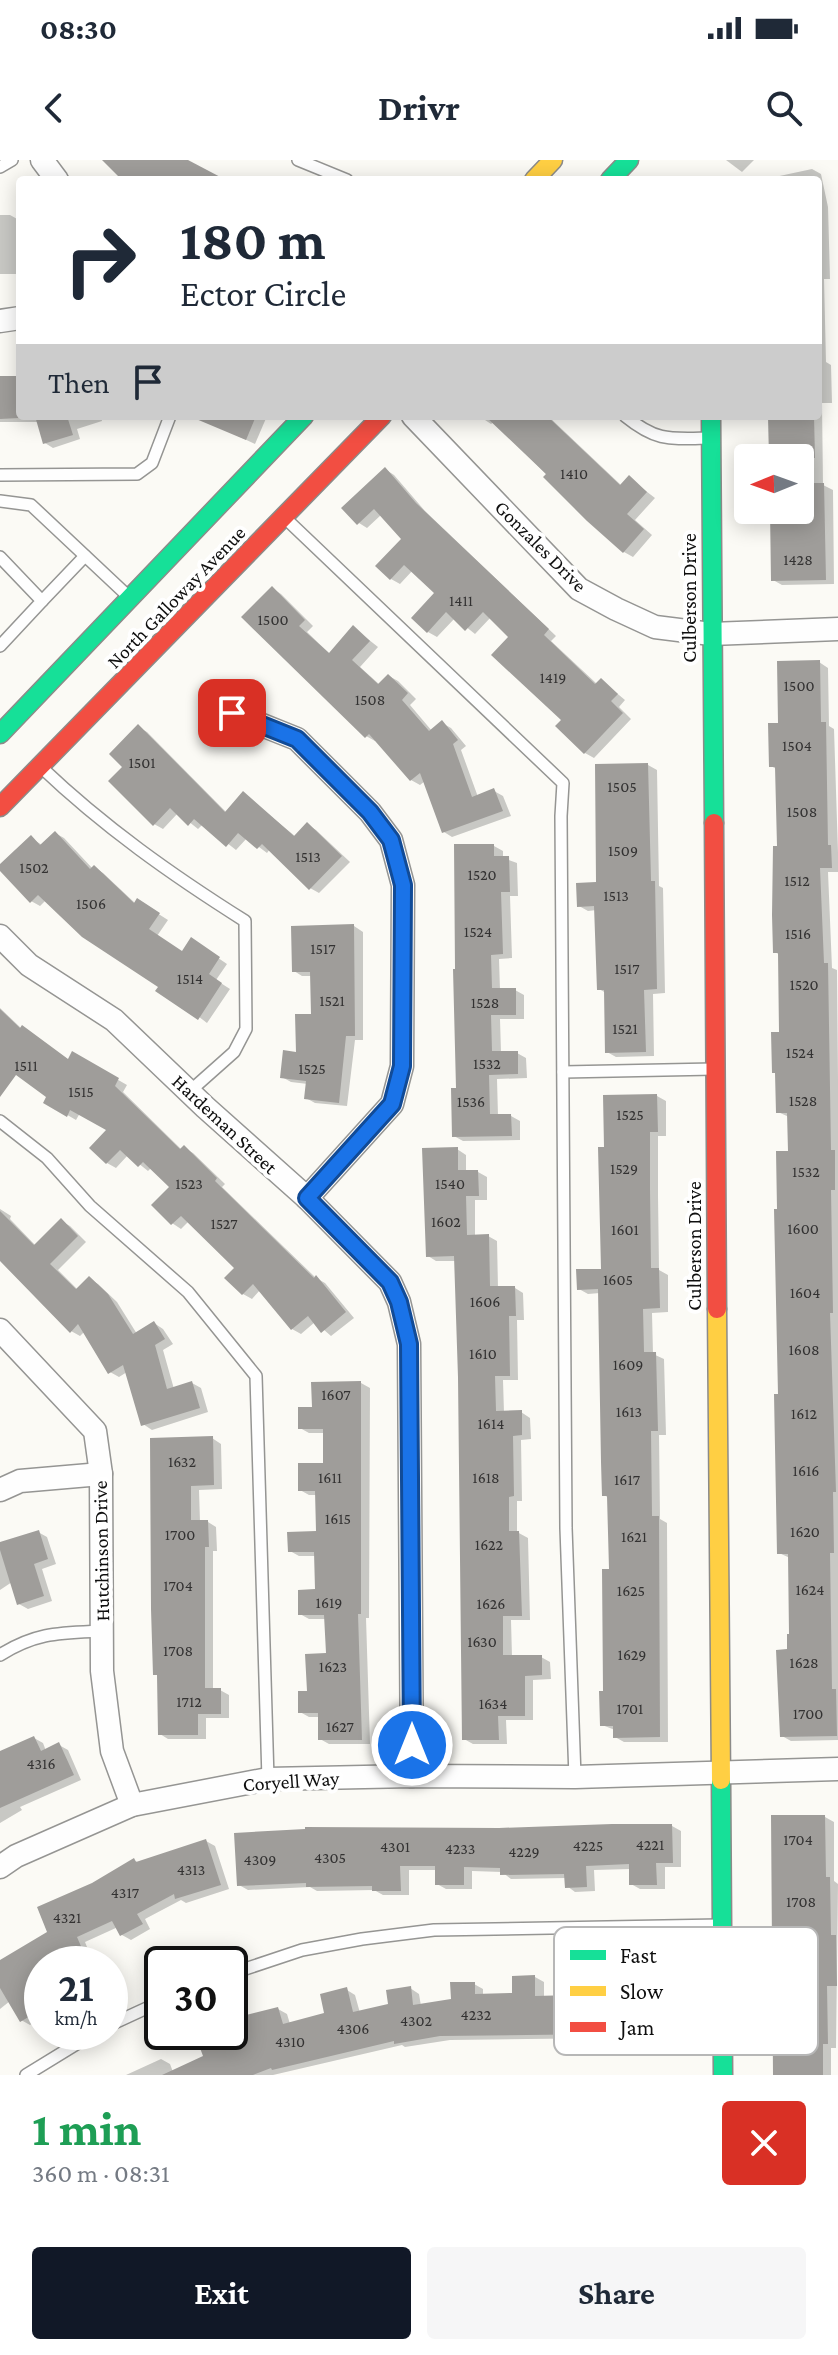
<!DOCTYPE html>
<meta charset="utf-8">
<style>
:root{--surface:#fff;--page:#f6f6f7;--text:#1f2937;--muted:#747a83;--accent:#111827}
body{margin:0;font-family:"Crimson Pro",serif;background:var(--page);color:var(--text);height:100vh;display:flex;flex-direction:column;font-size:30px;white-space:nowrap}
*{box-sizing:border-box;margin:0}
p{font-size:26px;color:var(--muted)}
.icon{flex:none;width:44px;height:44px;fill:none;stroke:currentColor;stroke-width:2;stroke-linecap:round;stroke-linejoin:round}
.map{position:relative;height:1915px;overflow:hidden}
.side{display:flex;flex-direction:column;background:var(--surface);flex:1}
.side>*{flex:none}
.top-card{position:absolute;left:16px;top:16px;width:806px;height:244px;border-radius:8px;box-shadow:0 4px 20px #0003;background:#fff;color:var(--text);overflow:hidden}
.needle{width:52px;rotate:269deg}
.tools{position:absolute;left:734px;top:284px;display:grid;gap:16px}
.tools a{display:grid;place-items:center;width:80px;height:80px;border-radius:8px;background:var(--surface);box-shadow:0 4px 20px #0003;font-size:40px}
.speed{position:absolute;left:24px;top:1786px;display:flex;gap:16px;font-size:40px;font-weight:700;text-align:center}
.speed>*{display:grid;place-content:center;width:104px;height:104px;border-radius:50%;background:var(--surface);box-shadow:0 4px 20px #0003;line-height:1}
.speed small{font-size:20px;font-weight:400}
.speed .limit{border:4px solid #111;border-radius:12px;background:#fff;color:#111}
.pin{position:absolute;display:grid;place-items:center;width:68px;height:68px;color:#fff;margin:-34px;border-radius:16px;box-shadow:0 4px 12px #0006}
.me{position:absolute;width:88px;margin:-44px;rotate:0deg;stroke-linejoin:round;filter:drop-shadow(0 0 6px #0008)}
.turn{display:flex;align-items:center;gap:28px;height:168px;padding:0 32px;font-size:36px}
.turn .icon{width:104px;height:104px;stroke-width:2.5}
.turn b{display:block;font-size:56px;line-height:68px}
.then{display:flex;align-items:center;height:76px;padding:0 32px;background:#0003;gap:16px;font-size:30px}
.round{display:grid;place-items:center;flex:none;width:84px;height:84px;border-radius:8px;background:var(--page)}
.overview{display:flex;align-items:center;justify-content:space-between;height:136px;padding:0 32px}
h1{font-size:48px;font-weight:700;line-height:60px;color:#1e9e55}
.primary-button{display:flex;gap:16px;margin-top:auto;padding:16px 32px}
.primary-button a{flex:1;height:92px;border-radius:8px;background:var(--accent);color:#fff;font-size:32px;font-weight:700;line-height:92px;text-align:center}
.primary-button a+a{background:var(--page);color:var(--text)}
.status{display:flex;justify-content:space-between;align-items:center;height:56px;padding:0 40px;background:var(--surface);direction:ltr}
.status svg{height:22px;fill:currentColor}
header{display:flex;justify-content:space-between;align-items:center;height:104px;padding:0 32px;background:var(--surface);font-size:36px;font-weight:700}
.map>svg:first-child{display:block}
.shadow{fill:#0003}
.building{fill:#9f9d9a}
.lines{fill:none;stroke-linecap:round;stroke-linejoin:round}
.lane-casing{stroke:#959593;stroke-width:14}
.street-casing{stroke:#959593;stroke-width:25}
.fast-casing{stroke:#8c8b89;stroke-width:21}
.slow-casing{stroke:#8c8b89;stroke-width:21}
.jam-casing{stroke:#8c8b89;stroke-width:21}
.lane{stroke:#fefefe;stroke-width:11}
.street{stroke:#fefefe;stroke-width:22}
.fast{stroke:#16e098;stroke-width:18}
.slow{stroke:#ffcf43;stroke-width:18}
.jam{stroke:#f24e42;stroke-width:18}
.route-casing{stroke:#114b97;stroke-width:20}
.route{stroke:#1a73e8;stroke-width:14}
.labels{text-anchor:middle;stroke-width:8;stroke-linejoin:round;paint-order:stroke}
.number-label{font-size:16px;fill:#333232}
.street-label{font-size:20px;fill:#0f0f0f;stroke:#fff}
.key{fill:#fff;stroke:#b7b7b7;stroke-width:2}
.key-label{font-size:22px;fill:#0f0f0f}
</style>
<div class="status"><b>08:30</b><svg viewBox="0 0 49 12"><path d="M0 12V9h3v3zM5 12V6h3v6zM10 12V3h3v9zM15 12V0h3v12zM26 1h20v11H26zM47 4h2v5h-2z"/></svg></div>
<header><svg class="icon" aria-label="back" viewBox="0 0 24 24"><path d="M15 5l-7 7 7 7"/></svg>Drivr<svg class="icon" aria-label="search" viewBox="0 0 24 24"><circle cx="10" cy="10" r="6"/><path d="M15 15l6 6"/></svg></header>
<div class="map">
<svg width="838" height="1915" viewBox="0 0 838 1915">
<rect width="100%" height="100%" fill="#fbfaf5"/>
<g class="shadow">
<polygon points="726,0 754,0 742,12"/>
<polygon points="812,9 821,14 828,47 830,119 824,119 826,202 831,205 832,243 822,243 823,325 833,330 834,424 782,425 773,420 772,350 800,350 800,298 771,298 770,256 818,256 818,20 761,20"/>
<polygon points="0,55 10,55 19,60 20,114 0,114"/>
<polygon points="20,218 20,256 101,256 102,261 77,269 80,279 53,288 45,283 39,262 0,262 0,219"/>
<polygon points="195,256 267,256 255,284"/>
<polygon points="479,256 548,256 622,326 629,318 655,338 635,360 652,375 633,397 624,392 494,262 491,264"/>
<polygon points="385,309 394,315 425,351 556,476 551,481 597,524 601,520 625,540 619,547 631,559 594,598 585,593 511,477 491,457 475,474 455,458 437,477 428,472 437,433 413,410 400,424 391,419 404,379 381,355 367,368 359,363"/>
<polygon points="272,428 281,434 313,466 307,472 330,494 354,468 378,487 360,507 380,525 389,516 398,521 416,539 410,545 432,571 442,563 451,568 466,586 461,590 478,637 494,631 503,636 511,656 452,677 444,672 425,621 420,625 411,620 377,580 375,581 366,576"/>
<polygon points="819,502 828,508 829,566 834,569 838,692 838,712 828,712 832,808 837,810 838,919 838,1580 791,1581 782,1576 791,1476 790,1398 779,1393 779,1051 790,993 789,957 778,952 781,874 780,795 775,792 779,688 778,610 771,606 780,565"/>
<polygon points="138,567 147,572 227,653 244,634 296,677 308,665 316,670 350,702 319,733 310,728 270,689 267,693 247,678 236,690 203,664 198,669 178,653 163,669 154,664 125,607"/>
<polygon points="648,605 657,610 659,726 663,728 665,833 653,834 654,896 616,897 607,892 606,833 599,829 597,750 588,751 579,746 598,724"/>
<polygon points="55,673 64,678 93,709 94,707 103,713 136,744 138,741 168,760 157,776 183,793 199,785 227,804 216,820 230,829 207,863 46,740 40,746 31,741 0,707 31,678 42,685"/>
<polygon points="494,686 503,691 503,698 517,703 518,736 510,736 512,798 499,799 500,830 515,830 524,835 524,859 500,859 501,893 517,893 526,898 527,918 497,919 498,956 511,956 520,961 520,980 463,981 454,976 458,930"/>
<polygon points="354,766 363,772 363,880 355,880 347,946 315,943 306,938 308,924 291,922 282,917 298,894 313,856 312,816 302,816 294,811"/>
<polygon points="0,848 22,869 69,900 73,894 127,925 123,932 182,990 184,988 193,993 225,1024 222,1027 316,1118 325,1123 354,1158 331,1176 315,1162 301,1174 292,1169 260,1130 252,1139 243,1134 237,1108 189,1061 181,1069 172,1063 172,1027 152,1007 148,1011 128,995 116,1008 107,1003 109,970 80,953 76,960 45,942 49,936 20,915 0,906"/>
<polygon points="657,936 666,941 666,976 658,976 658,1035 659,1110 668,1115 668,1152 652,1153 653,1194 664,1199 666,1275 659,1275 660,1359 667,1363 668,1582 624,1582 615,1577 615,1570 602,1565 611,1411 609,1338 604,1335 600,1133 588,1134 579,1129 603,1111 606,989"/>
<polygon points="457,989 466,995 466,1012 478,1012 487,1017 487,1040 475,1040 475,1077 488,1076 497,1081 498,1128 515,1128 523,1133 524,1160 517,1160 518,1220 503,1220 504,1253 521,1252 530,1258 531,1279 521,1280 522,1341 517,1341 517,1372 528,1378 530,1460 511,1460 512,1497 541,1497 550,1502 551,1519 533,1520 533,1560 506,1560 507,1584 473,1584 464,1579 462,1298 456,1101 436,1101 428,1096"/>
<polygon points="0,1049 11,1056 10,1059 36,1086 61,1061 70,1066 86,1082 58,1110 78,1130 89,1119 98,1124 117,1142 137,1174 154,1163 163,1169 173,1184 163,1190 174,1229 192,1223 201,1228 208,1252 152,1270 143,1264 127,1212 119,1217 110,1212 85,1171 80,1176 71,1171 0,1098"/>
<polygon points="361,1223 370,1228 369,1458 366,1458 370,1584 329,1584 320,1579 320,1557 309,1557 300,1552 328,1495 326,1459 309,1459 300,1454 317,1431 316,1396 299,1396 290,1391 318,1373 317,1335 309,1335 300,1330 325,1305 325,1273 309,1273 300,1268 314,1249"/>
<polygon points="212,1278 221,1284 222,1329 199,1330 200,1362 208,1362 216,1367 217,1391 213,1391 213,1530 220,1530 229,1535 229,1558 206,1558 206,1579 168,1579 160,1574 152,1280"/>
<polygon points="38,1372 47,1377 56,1404 42,1409 52,1441 28,1449 19,1444 12,1422 0,1430 0,1384"/>
<polygon points="34,1578 43,1583 46,1591 59,1585 68,1590 81,1620 20,1647 22,1650 0,1663 0,1605"/>
<polygon points="825,1657 834,1662 834,1721 838,1724 836,1888 831,1888 831,1915 776,1915"/>
<polygon points="672,1666 681,1671 681,1707 665,1707 665,1729 640,1729 631,1724 631,1709 594,1710 595,1731 575,1732 567,1726 566,1718 511,1719 502,1712 472,1711 472,1729 446,1729 437,1724 437,1710 409,1710 409,1735 383,1735 374,1730 317,1731 310,1727 248,1730 239,1725 499,1670"/>
<polygon points="206,1681 215,1686 229,1729 186,1743 181,1740 145,1759 150,1769 131,1780 122,1775 118,1767 85,1782 93,1802 90,1804 42,1804 42,1827 38,1829 42,1837 42,1858 30,1865 21,1860 10,1841 0,1849 0,1803 50,1773 93,1725 134,1700 139,1703"/>
<polygon points="654,1812 663,1817 664,1833 681,1833 690,1838 691,1877 450,1880 405,1887 402,1885 273,1915 126,1915 161,1899 170,1904 173,1912 205,1897 201,1872 230,1872 230,1861 278,1849 287,1854 290,1864 326,1854 347,1830 355,1835 360,1853 391,1845 410,1828 419,1834 421,1846 453,1841 474,1824 483,1829 483,1836 514,1835 535,1817 544,1822 544,1838 575,1837 596,1820 605,1825 605,1840 635,1839"/>
</g>
<g class="building">
<polygon points="102,0 188,0 226,20 122,20"/>
<polygon points="0,216 18,216 19,258 0,259"/>
<polygon points="35,256 67,256 73,275 43,284"/>
<polygon points="189,256 256,256 246,280"/>
<polygon points="485,256 547,256 620,325 629,315 647,332 627,354 644,369 623,393 587,361 543,317 546,314"/>
<polygon points="814,256 815,298 769,298 768,257"/>
<polygon points="385,307 416,343 549,469 544,475 595,524 601,518 618,534 611,541 623,553 584,594 555,566 561,560 491,495 508,477 483,452 465,471 446,452 427,473 411,458 434,433 404,405 390,420 375,406 401,379 374,349 357,365 341,348"/>
<polygon points="800,323 824,323 826,420 771,421 770,350 800,350"/>
<polygon points="272,426 305,460 299,466 329,493 353,465 370,481 352,500 378,524 388,514 408,533 402,540 429,571 442,560 458,580 453,584 472,637 494,628 503,651 442,673 420,613 410,621 369,574 365,578 241,457"/>
<polygon points="820,500 821,562 826,562 828,685 831,685 832,708 820,708 824,803 828,803 831,990 835,990 835,1030 831,1030 833,1153 830,1153 836,1332 833,1332 834,1393 830,1393 832,1529 836,1529 837,1576 780,1577 776,1490 787,1489 787,1474 789,1474 788,1394 777,1394 774,1234 778,1234 774,1049 777,1049 776,991 788,991 787,953 776,953 775,913 772,913 771,872 779,872 778,793 773,793 772,755 773,686 777,686 775,607 769,607 768,563 778,563 777,501"/>
<polygon points="138,564 225,652 243,631 294,676 307,662 342,696 309,730 262,684 257,689 238,673 226,687 194,659 188,666 170,648 153,666 108,621 122,607 109,594"/>
<polygon points="648,603 651,721 655,721 657,829 644,830 646,892 605,893 604,830 597,830 594,746 577,747 576,723 596,722 595,604"/>
<polygon points="55,671 90,709 94,705 134,743 137,738 160,753 149,769 182,791 191,777 220,797 209,814 222,823 198,860 155,831 158,827 82,777 38,735 30,743 0,711 0,704 31,675 40,685"/>
<polygon points="454,684 494,684 494,696 509,696 510,732 501,732 503,794 491,795 492,828 516,828 516,855 491,855 492,891 518,891 518,914 489,915 490,954 511,954 512,976 452,977 451,928 456,928 453,809 455,809"/>
<polygon points="354,764 355,876 346,876 339,943 304,939 306,921 280,918 283,890 296,892 295,854 311,854 310,812 292,812 291,766"/>
<polygon points="0,849 20,868 22,865 68,899 72,891 119,918 115,926 180,989 184,985 217,1018 215,1021 314,1118 316,1115 346,1152 321,1173 308,1156 291,1170 253,1124 242,1135 224,1118 234,1108 181,1056 171,1065 151,1045 169,1027 143,1002 138,1007 120,990 106,1004 89,988 106,970 70,950 67,957 43,943 46,937 16,915 0,937"/>
<polygon points="657,934 658,972 650,972 650,1029 651,1108 659,1108 660,1148 643,1149 644,1192 656,1192 658,1271 651,1271 652,1356 659,1356 660,1577 613,1578 613,1566 600,1566 599,1531 603,1531 602,1409 609,1409 607,1336 602,1336 601,1302 598,1129 577,1130 576,1109 601,1109 598,987 604,987 603,935"/>
<polygon points="458,987 458,1010 478,1010 479,1036 466,1036 467,1075 489,1074 490,1126 515,1126 516,1156 509,1156 510,1216 495,1216 496,1251 522,1250 522,1275 513,1276 514,1336 509,1337 509,1371 519,1371 522,1456 503,1456 503,1495 542,1495 542,1515 525,1516 525,1556 498,1556 499,1580 462,1580 458,1217 454,1096 426,1097 422,988"/>
<polygon points="0,1051 34,1085 61,1058 78,1076 50,1104 76,1129 89,1116 108,1134 133,1174 154,1161 165,1179 155,1185 167,1229 192,1221 200,1248 141,1266 123,1205 108,1214 78,1164 70,1173 0,1101"/>
<polygon points="361,1221 361,1454 358,1454 362,1580 318,1580 318,1553 298,1553 298,1531 307,1531 305,1494 326,1493 324,1455 298,1455 298,1430 315,1429 314,1392 288,1392 287,1372 316,1371 315,1331 298,1331 298,1303 323,1303 323,1269 298,1269 298,1247 312,1247 311,1222"/>
<polygon points="213,1276 214,1325 191,1326 191,1360 208,1360 209,1387 205,1387 205,1528 221,1528 221,1554 198,1554 198,1575 158,1575 157,1515 153,1515 151,1449 150,1278"/>
<polygon points="39,1370 48,1399 34,1404 44,1436 17,1445 0,1390 0,1382"/>
<polygon points="34,1576 41,1591 59,1582 74,1615 0,1648 0,1591"/>
<polygon points="771,1655 825,1655 826,1717 830,1717 831,1775 836,1775 837,1826 827,1826 828,1884 823,1884 823,1915 773,1915"/>
<polygon points="612,1664 672,1664 673,1703 656,1703 657,1725 629,1725 629,1704 586,1706 587,1727 565,1728 564,1714 500,1715 500,1708 464,1707 464,1725 435,1725 435,1706 400,1706 401,1731 372,1731 372,1726 306,1727 306,1723 237,1726 234,1673 305,1669 305,1667 499,1668"/>
<polygon points="206,1679 221,1725 175,1739 174,1734 137,1754 143,1764 120,1776 112,1761 77,1777 86,1798 71,1804 42,1804 42,1817 30,1824 42,1849 20,1862 0,1828 0,1800 47,1772 37,1747 92,1723 134,1698 136,1702"/>
<polygon points="632,1810 655,1810 655,1831 682,1831 683,1873 440,1876 394,1884 394,1881 272,1910 271,1908 253,1915 162,1915 203,1896 194,1872 230,1872 230,1859 278,1847 283,1864 324,1853 320,1834 347,1827 353,1852 388,1844 386,1830 411,1826 413,1845 451,1839 450,1822 475,1822 475,1834 512,1833 512,1816 535,1815 535,1836 573,1835 572,1819 597,1818 597,1838 633,1838"/>
</g>
<g class="lines">
<defs>
<g id="lane">
<polyline points="298,0 347,20"/>
<polyline points="0,7 12,0"/>
<path d="M625 256C657 282 670 279 710 278"/>
<polyline points="0,315 137,314 152,303 170,256"/>
<polyline points="0,341 31,345 130,438"/>
<polyline points="284,357 563,623 561,656 566,1368 575,1617"/>
<polyline points="0,397 42,441 0,486"/>
<polyline points="42,441 85,396"/>
<path d="M41 607C104 667 172 715 245 761L246 869 234 892 189 932"/>
<polyline points="563,912 714,909"/>
<polyline points="0,961 47,998 90,1046 188,1132 256,1216 268,1619"/>
<path d="M0 1495C37 1472 60 1473 102 1471"/>
<polyline points="230,1814 302,1790 362,1779 434,1770 720,1765"/>
<polyline points="110,1865 162,1841"/>
<polyline points="26,1915 96,1872"/>
</g>
<g id="street">
<polyline points="42,0 57,20"/>
<polyline points="0,161 20,158"/>
<polyline points="413,256 579,429 616,449 655,467 711,474 838,469"/>
<polyline points="232,553 297,579 370,652 391,680 403,725 402,906 392,944 307,1038"/>
<polyline points="0,776 29,805 114,860 205,947 307,1038 390,1122 399,1142 409,1184 412,1616"/>
<polyline points="0,1170 95,1271 101,1314 102,1511 112,1591 132,1645"/>
<polyline points="0,1330 20,1321 101,1314"/>
<polyline points="0,1707 16,1696 132,1645 268,1619 412,1616 575,1617 838,1609"/>
</g>
<g id="fast">
<polyline points="610,20 629,0"/>
<polyline points="711,256 714,663"/>
<polyline points="0,574 304,256"/>
<polyline points="721,1620 723,1915"/>
</g>
<g id="slow">
<polyline points="534,20 553,0"/>
<polyline points="717,1149 721,1620"/>
</g>
<g id="jam">
<polyline points="0,647 382,256"/>
<polyline points="714,663 717,1149"/>
</g>
</defs>
<use href="#lane" class="lane-casing"/>
<use href="#street" class="street-casing"/>
<use href="#fast" class="fast-casing"/>
<use href="#slow" class="slow-casing"/>
<use href="#jam" class="jam-casing"/>
<use href="#lane" class="lane"/>
<use href="#street" class="street"/>
<use href="#fast" class="fast"/>
<use href="#slow" class="slow"/>
<use href="#jam" class="jam"/>
</g>
<g class="lines">
<defs>
<polyline id="route" points="232,553 297,579 370,652 391,680 403,725 402,906 392,944 307,1038 390,1122 399,1142 409,1184 412,1585"/>
</defs>
<use href="#route" class="route-casing"/>
<use href="#route" class="route"/>
</g>
<g class="labels">
<g class="number-label">
<text x="574" y="319">1410</text>
<text x="798" y="405">1428</text>
<text x="461" y="446">1411</text>
<text x="273" y="465">1500</text>
<text x="553" y="523">1419</text>
<text x="799" y="531">1500</text>
<text x="370" y="545">1508</text>
<text x="797" y="591">1504</text>
<text x="142" y="608">1501</text>
<text x="622" y="632">1505</text>
<text x="802" y="657">1508</text>
<text x="623" y="696">1509</text>
<text x="308" y="702">1513</text>
<text x="34" y="713">1502</text>
<text x="482" y="720">1520</text>
<text x="797" y="726">1512</text>
<text x="616" y="741">1513</text>
<text x="91" y="749">1506</text>
<text x="478" y="777">1524</text>
<text x="798" y="779">1516</text>
<text x="323" y="794">1517</text>
<text x="627" y="814">1517</text>
<text x="190" y="824">1514</text>
<text x="804" y="830">1520</text>
<text x="332" y="846">1521</text>
<text x="485" y="848">1528</text>
<text x="625" y="874">1521</text>
<text x="800" y="898">1524</text>
<text x="487" y="909">1532</text>
<text x="26" y="911">1511</text>
<text x="312" y="914">1525</text>
<text x="81" y="937">1515</text>
<text x="803" y="946">1528</text>
<text x="471" y="947">1536</text>
<text x="630" y="960">1525</text>
<text x="624" y="1014">1529</text>
<text x="806" y="1017">1532</text>
<text x="189" y="1029">1523</text>
<text x="450" y="1029">1540</text>
<text x="446" y="1067">1602</text>
<text x="224" y="1069">1527</text>
<text x="803" y="1074">1600</text>
<text x="625" y="1075">1601</text>
<text x="618" y="1125">1605</text>
<text x="805" y="1138">1604</text>
<text x="485" y="1147">1606</text>
<text x="804" y="1195">1608</text>
<text x="483" y="1199">1610</text>
<text x="628" y="1210">1609</text>
<text x="336" y="1240">1607</text>
<text x="629" y="1257">1613</text>
<text x="804" y="1259">1612</text>
<text x="491" y="1269">1614</text>
<text x="182" y="1307">1632</text>
<text x="806" y="1316">1616</text>
<text x="330" y="1323">1611</text>
<text x="486" y="1323">1618</text>
<text x="627" y="1325">1617</text>
<text x="338" y="1364">1615</text>
<text x="805" y="1377">1620</text>
<text x="180" y="1380">1700</text>
<text x="634" y="1382">1621</text>
<text x="489" y="1390">1622</text>
<text x="178" y="1431">1704</text>
<text x="810" y="1435">1624</text>
<text x="631" y="1436">1625</text>
<text x="329" y="1448">1619</text>
<text x="491" y="1449">1626</text>
<text x="482" y="1487">1630</text>
<text x="178" y="1496">1708</text>
<text x="632" y="1500">1629</text>
<text x="804" y="1508">1628</text>
<text x="333" y="1512">1623</text>
<text x="189" y="1547">1712</text>
<text x="493" y="1549">1634</text>
<text x="630" y="1554">1701</text>
<text x="808" y="1559">1700</text>
<text x="340" y="1572">1627</text>
<text x="41" y="1609">4316</text>
<text x="798" y="1685">1704</text>
<text x="650" y="1690">4221</text>
<text x="588" y="1691">4225</text>
<text x="395" y="1692">4301</text>
<text x="460" y="1694">4233</text>
<text x="524" y="1697">4229</text>
<text x="330" y="1703">4305</text>
<text x="260" y="1705">4309</text>
<text x="191" y="1715">4313</text>
<text x="125" y="1738">4317</text>
<text x="801" y="1747">1708</text>
<text x="67" y="1763">4321</text>
<text x="476" y="1860">4232</text>
<text x="416" y="1866">4302</text>
<text x="353" y="1874">4306</text>
<text x="290" y="1887">4310</text>
</g>
<g class="street-label">
<text transform="translate(541 386) rotate(45)" y="7">Gonzales Drive</text>
<text transform="translate(176 437) rotate(-46)" y="7">North Galloway Avenue</text>
<text transform="translate(689 438) rotate(-90)" y="7">Culberson Drive</text>
<text transform="translate(225 964) rotate(43)" y="7">Hardeman Street</text>
<text transform="translate(694 1086) rotate(-90)" y="7">Culberson Drive</text>
<text transform="translate(101 1391) rotate(-91)" y="7">Hutchinson Drive</text>
<text transform="translate(291 1621) rotate(-4)" y="7">Coryell Way</text>
</g>
</g>
<rect x="554" y="1767" width="264" height="128" rx="12" class="key"/>
<rect x="570" y="1790" width="36" height="10" fill="#16e098"/>
<rect x="570" y="1826" width="36" height="10" fill="#ffcf43"/>
<rect x="570" y="1862" width="36" height="10" fill="#f24e42"/>
<g class="key-label">
<text x="620" y="1803">Fast</text>
<text x="620" y="1839">Slow</text>
<text x="620" y="1875">Jam</text>
</g>
</svg>
<div class="tools">
<a><svg class="needle" viewBox="-14 -14 28 28"><path d="M0-13l5 13h-10z" fill="#e53935"/><path d="M0 13l5-13h-10z" fill="#747a83"/></svg></a>
</div>
<div class="speed"><div>21<small>km/h</small></div><div class="limit">30</div></div>
<div class="pin" style="left:232px;top:553px;background:#d93025"><svg class="icon" aria-label="arrive" viewBox="0 0 24 24"><path d="M6 21V4h12l-3 4 3 4H6"/></svg></div>
<svg class="me" style="left:412px;top:1585px" viewBox="-20 -20 40 40"><circle r="17" fill="#1a73e8" stroke="#fff" stroke-width="3"/><path d="M0-11L8 9 0 5-8 9z" fill="#fff"/></svg>
<div class="top-card">
<div class="turn"><svg class="icon" aria-label="right" viewBox="0 0 24 24"><path d="M7 20v-9h11M14 6l5 5-5 5"/></svg><div><b>180 m</b>Ector Circle</div></div>
<div class="then">Then<svg class="icon" aria-label="arrive" viewBox="0 0 24 24"><path d="M6 21V4h12l-3 4 3 4H6"/></svg></div>
</div>
</div>
<section class="side">
<div class="overview"><div><h1>1 min</h1><p>360 m · 08:31</p></div><a class="round" style="background:#d93025;color:#fff"><svg class="icon" aria-label="close" viewBox="0 0 24 24"><path d="M6 6l12 12M18 6L6 18"/></svg></a></div>
<div class="primary-button"><a>Exit</a><a>Share</a></div>
</section>
